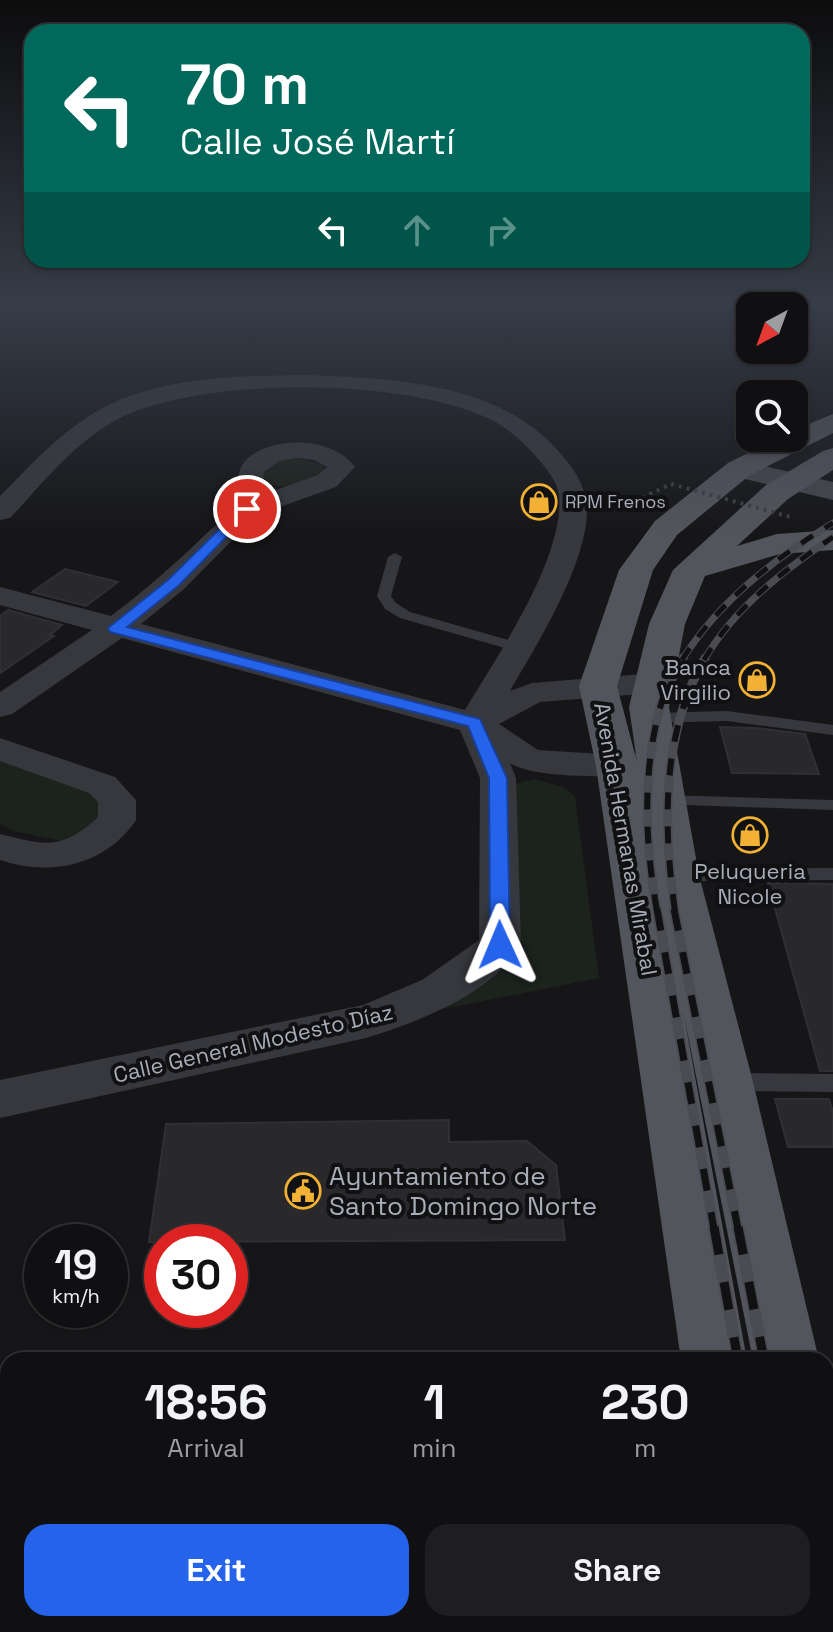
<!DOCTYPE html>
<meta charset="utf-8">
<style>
:root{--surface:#101012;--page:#1e1e20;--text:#f1f3f6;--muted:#9c9d9f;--line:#303032;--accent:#2563eb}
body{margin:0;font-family:"Space Grotesk",sans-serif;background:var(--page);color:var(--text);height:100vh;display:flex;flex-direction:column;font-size:30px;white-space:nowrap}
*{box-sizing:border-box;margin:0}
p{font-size:26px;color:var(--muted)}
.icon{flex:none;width:44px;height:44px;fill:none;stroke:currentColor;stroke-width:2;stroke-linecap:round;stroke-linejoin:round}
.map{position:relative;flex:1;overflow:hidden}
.drawer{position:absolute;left:0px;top:1352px;width:834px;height:280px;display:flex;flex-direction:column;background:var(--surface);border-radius:24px 24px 0 0;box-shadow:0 2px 6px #0004,0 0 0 2px var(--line)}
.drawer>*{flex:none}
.banner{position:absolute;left:24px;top:24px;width:786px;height:244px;border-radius:24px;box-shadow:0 2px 6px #0004,0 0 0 2px var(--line);background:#00695c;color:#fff;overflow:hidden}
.needle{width:52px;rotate:221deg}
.controls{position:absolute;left:736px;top:292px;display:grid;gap:16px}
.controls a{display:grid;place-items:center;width:72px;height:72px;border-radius:16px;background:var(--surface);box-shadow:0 2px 6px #0004,0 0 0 2px var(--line);font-size:40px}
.speed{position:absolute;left:24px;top:1224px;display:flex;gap:16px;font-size:40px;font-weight:700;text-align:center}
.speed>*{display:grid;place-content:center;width:104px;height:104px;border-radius:50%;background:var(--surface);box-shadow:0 2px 6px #0004,0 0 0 2px var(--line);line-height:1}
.speed small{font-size:20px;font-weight:400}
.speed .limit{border:12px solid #d22;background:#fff;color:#111}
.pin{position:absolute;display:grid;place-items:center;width:68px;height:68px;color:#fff;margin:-34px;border:4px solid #fff;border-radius:50%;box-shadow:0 2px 8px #0007}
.me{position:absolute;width:88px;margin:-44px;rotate:359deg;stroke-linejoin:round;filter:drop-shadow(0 0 6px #0008)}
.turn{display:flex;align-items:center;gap:28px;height:168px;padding:0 24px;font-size:36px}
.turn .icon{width:104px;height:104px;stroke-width:2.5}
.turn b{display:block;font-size:56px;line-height:68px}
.lanes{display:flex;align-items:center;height:76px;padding:0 24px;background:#0003;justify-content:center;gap:40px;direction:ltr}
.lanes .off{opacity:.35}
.eta{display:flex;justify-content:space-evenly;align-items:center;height:136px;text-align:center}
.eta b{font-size:48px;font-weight:700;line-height:56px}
.button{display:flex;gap:16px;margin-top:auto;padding:16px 24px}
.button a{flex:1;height:92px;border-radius:24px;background:var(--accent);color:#fff;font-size:32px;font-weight:700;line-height:92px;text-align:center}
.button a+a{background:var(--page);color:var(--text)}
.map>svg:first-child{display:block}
.green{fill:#1c231d}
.building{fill:#29292c;stroke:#303034;stroke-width:2}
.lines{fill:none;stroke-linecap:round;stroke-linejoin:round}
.path{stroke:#3d3f44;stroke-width:4;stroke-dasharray:3 5;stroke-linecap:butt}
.lane{fill:#37383d;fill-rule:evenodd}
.street{fill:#37383d;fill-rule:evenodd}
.secondary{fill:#45474d;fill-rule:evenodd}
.primary{fill:#53555c;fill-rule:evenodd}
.rail-far3-casing{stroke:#4a4c52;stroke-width:7}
.rail-far2-casing{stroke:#4a4c52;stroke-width:9}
.rail-far1-casing{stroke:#4a4c52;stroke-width:10}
.rail-casing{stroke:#4a4c52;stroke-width:12}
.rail-far3{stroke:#111113;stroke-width:5;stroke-dasharray:14;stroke-linecap:butt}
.rail-far2{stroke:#111113;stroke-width:6;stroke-dasharray:17;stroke-linecap:butt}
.rail-far1{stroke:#111113;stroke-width:7;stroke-dasharray:22;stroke-linecap:butt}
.rail{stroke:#111113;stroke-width:9;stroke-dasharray:28;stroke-linecap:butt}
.path-bridge{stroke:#3d3f44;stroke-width:4;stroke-dasharray:3 5;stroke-linecap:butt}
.route{fill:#2563eb;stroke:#184099;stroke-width:2}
.labels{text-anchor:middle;stroke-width:8;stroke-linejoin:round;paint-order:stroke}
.far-poi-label{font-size:18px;fill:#a8adb8;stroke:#111113;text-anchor:start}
.poi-label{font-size:22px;fill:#a8adb8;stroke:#111113;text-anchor:end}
.street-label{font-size:22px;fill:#a8adb8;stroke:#111113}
.near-poi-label{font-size:26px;fill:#a8adb8;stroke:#111113;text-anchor:start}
</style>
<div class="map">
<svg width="833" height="1632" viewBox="0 0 833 1632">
<rect width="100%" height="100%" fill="#161618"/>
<g class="green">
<path d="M294 458 322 464 327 473C305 483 283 495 261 478V469L274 461Z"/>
<polygon points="0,759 98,795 98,822 67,842 13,831 0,823"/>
<polygon points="534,779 563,787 575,797 599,978 427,1012 472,983 508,786"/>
</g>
<g class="building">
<polygon points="65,569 118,582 86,606 32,592"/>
<polygon points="8,610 62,625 50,635 54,636 0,673 0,616"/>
<polygon points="720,727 755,728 805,734 819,774 732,773"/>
<polygon points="768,883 833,884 833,1071 820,1071"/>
<polygon points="775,1099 829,1099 833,1112 833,1147 788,1147"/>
<polygon points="449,1120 449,1142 527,1141 556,1165 565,1240 149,1242 166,1124"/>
</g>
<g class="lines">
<g class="path">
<polyline points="601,496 650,505"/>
<polyline points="635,501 669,485"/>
</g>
<g class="lane">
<polygon points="395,553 402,557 391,596 396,603 410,612 522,644 522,650 512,650 400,618 385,609 377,596 388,557"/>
<polygon points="727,711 833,725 833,735 727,721 651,723 643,718 651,713"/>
<polygon points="663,795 833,800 833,810 657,804 654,800 657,796"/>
<polygon points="833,868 833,880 676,881 667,875 676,869"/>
<polygon points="729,1073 833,1074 833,1092 729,1091 721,1088 718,1082 721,1076"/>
</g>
<g class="street">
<path d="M308 375C396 379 500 382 561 454 577 472 587 489 587 513 585 567 537 645 510 691L532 683 654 673 666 676 671 683 666 690 654 693 540 702 499 724 538 750 617 755 649 752 662 755 667 763 662 771C633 778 534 780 510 763L516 778 521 945C492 994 418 1022 366 1038L0 1118V1080L363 1005 422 980 479 940 480 778 460 730 122 638 12 714 0 717V692L92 630 0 605V587L111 616C144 591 175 564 205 535 213 527 224 519 231 509 243 494 231 473 248 458 275 435 334 437 355 467L336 487 257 515 184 589 141 624 465 710C497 656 565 558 559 495 557 480 544 466 534 454 523 443 511 431 497 423 414 377 207 376 122 417 78 438 43 483 10 518L0 520V496C31 465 63 429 103 408 164 376 241 376 308 375ZM296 458 314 460 327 467 318 475 262 495 264 472 279 461Z"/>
<path d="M0 738 115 777 136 800V820C105 866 50 877 0 860V834C44 845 62 851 98 817V802L89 793 0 761Z"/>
</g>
<polygon class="secondary" points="739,460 833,482 833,500 728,475 724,469 728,463"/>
<g class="primary">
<polygon points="833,414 833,433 750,475 677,535 653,570 617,686 637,762 629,707 649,624 673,570 766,485 823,451 833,448 833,470 788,499 737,546 777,534 833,530 833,550 780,554 705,576 685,624 669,707 699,875 753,1082 819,1360 753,1360 683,1011 747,1360 681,1360 596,766 579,686 619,570 655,521 728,463 778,438 794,438 794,430"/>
<polygon points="826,1505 833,1508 833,1611 826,1608"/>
<polygon points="719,1624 795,1624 796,1632 720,1632"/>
</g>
<defs>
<g id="rail-far3">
<path d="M682 660C719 601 774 559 833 523"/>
<path d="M704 660C735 607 783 571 833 537"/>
</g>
<g id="rail-far2">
<path d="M657 911C645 844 642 774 660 708 664 691 675 674 683 658"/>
<path d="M675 911C663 827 661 734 705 658"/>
</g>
<g id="rail-far1">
<polyline points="657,909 714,1229"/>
<polyline points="674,909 738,1229"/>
</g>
<g id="rail">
<polyline points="714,1227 738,1360"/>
<polyline points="738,1227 764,1360"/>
<polyline points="785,1624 786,1632"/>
<polyline points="815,1624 817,1632"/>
</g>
</defs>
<use href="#rail-far3" class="rail-far3-casing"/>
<use href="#rail-far2" class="rail-far2-casing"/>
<use href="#rail-far1" class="rail-far1-casing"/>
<use href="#rail" class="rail-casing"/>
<use href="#rail-far3" class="rail-far3"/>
<use href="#rail-far2" class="rail-far2"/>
<use href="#rail-far1" class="rail-far1"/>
<use href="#rail" class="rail"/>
<polyline class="path-bridge" points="671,484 791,517"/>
</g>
<linearGradient id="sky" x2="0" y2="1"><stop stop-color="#0c0c0d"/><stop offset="0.57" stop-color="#363c48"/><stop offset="1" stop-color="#363c48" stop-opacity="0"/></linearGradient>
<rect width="833" height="534" fill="url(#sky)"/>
<polygon class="route" points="243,506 254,509 178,586 127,627 480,719 507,778 510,945 507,950 493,950 490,945 489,778 468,726 110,632 108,628 168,580"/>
<defs>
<symbol id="shop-ring" viewBox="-11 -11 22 22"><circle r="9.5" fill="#111113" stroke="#f2b134" stroke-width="1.5"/><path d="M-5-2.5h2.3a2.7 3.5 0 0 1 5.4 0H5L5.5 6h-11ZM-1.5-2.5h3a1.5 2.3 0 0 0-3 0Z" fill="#f2b134"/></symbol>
<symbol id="civic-ring" viewBox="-11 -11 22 22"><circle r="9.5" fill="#111113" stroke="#f2b134" stroke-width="1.5"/><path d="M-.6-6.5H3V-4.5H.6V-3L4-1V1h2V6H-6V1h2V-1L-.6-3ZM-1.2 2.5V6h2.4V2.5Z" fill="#f2b134"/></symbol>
</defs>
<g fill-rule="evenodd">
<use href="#shop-ring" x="519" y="482" width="40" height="40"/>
<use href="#shop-ring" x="737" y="660" width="40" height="40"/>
<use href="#shop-ring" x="730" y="815" width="40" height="40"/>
<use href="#civic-ring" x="283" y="1171" width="40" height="40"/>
</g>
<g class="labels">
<g class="far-poi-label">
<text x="565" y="508">RPM Frenos</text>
</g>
<g class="poi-label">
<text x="731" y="675">Banca<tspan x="731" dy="25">Virgilio</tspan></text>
<text x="750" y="879" text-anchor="middle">Peluqueria<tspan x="750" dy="25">Nicole</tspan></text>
</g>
<g class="street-label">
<text transform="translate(626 839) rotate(80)" y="8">Avenida Hermanas Mirabal</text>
<text transform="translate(253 1043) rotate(-13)" y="8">Calle General Modesto Díaz</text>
</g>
<g class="near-poi-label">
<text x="329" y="1185">Ayuntamiento de<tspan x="329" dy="30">Santo Domingo Norte</tspan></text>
</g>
</g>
</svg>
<div class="controls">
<a><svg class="needle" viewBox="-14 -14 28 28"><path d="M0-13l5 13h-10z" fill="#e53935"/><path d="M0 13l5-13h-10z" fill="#9c9d9f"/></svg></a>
<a><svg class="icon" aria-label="search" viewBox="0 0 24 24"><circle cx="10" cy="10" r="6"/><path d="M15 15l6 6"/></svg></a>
</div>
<div class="speed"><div>19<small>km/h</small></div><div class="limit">30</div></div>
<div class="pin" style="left:247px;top:509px;background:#d93025"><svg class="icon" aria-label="arrive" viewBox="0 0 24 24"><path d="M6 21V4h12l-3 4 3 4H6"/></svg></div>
<svg class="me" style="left:500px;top:945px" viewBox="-20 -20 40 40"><path d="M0-17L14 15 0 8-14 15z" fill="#2563eb" stroke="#fff" stroke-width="4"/></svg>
<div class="banner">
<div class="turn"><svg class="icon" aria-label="left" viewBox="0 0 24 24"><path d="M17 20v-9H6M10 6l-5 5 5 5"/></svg><div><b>70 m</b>Calle José Martí</div></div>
<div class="lanes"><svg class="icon" aria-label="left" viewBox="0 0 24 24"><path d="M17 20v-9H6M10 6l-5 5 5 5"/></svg><svg class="icon off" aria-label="ahead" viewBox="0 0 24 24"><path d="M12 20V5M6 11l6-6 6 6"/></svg><svg class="icon off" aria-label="right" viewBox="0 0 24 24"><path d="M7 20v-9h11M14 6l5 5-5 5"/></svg></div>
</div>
<section class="drawer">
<div class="eta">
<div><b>18:56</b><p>Arrival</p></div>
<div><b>1</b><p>min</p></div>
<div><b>230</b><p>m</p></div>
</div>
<div class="button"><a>Exit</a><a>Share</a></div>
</section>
</div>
